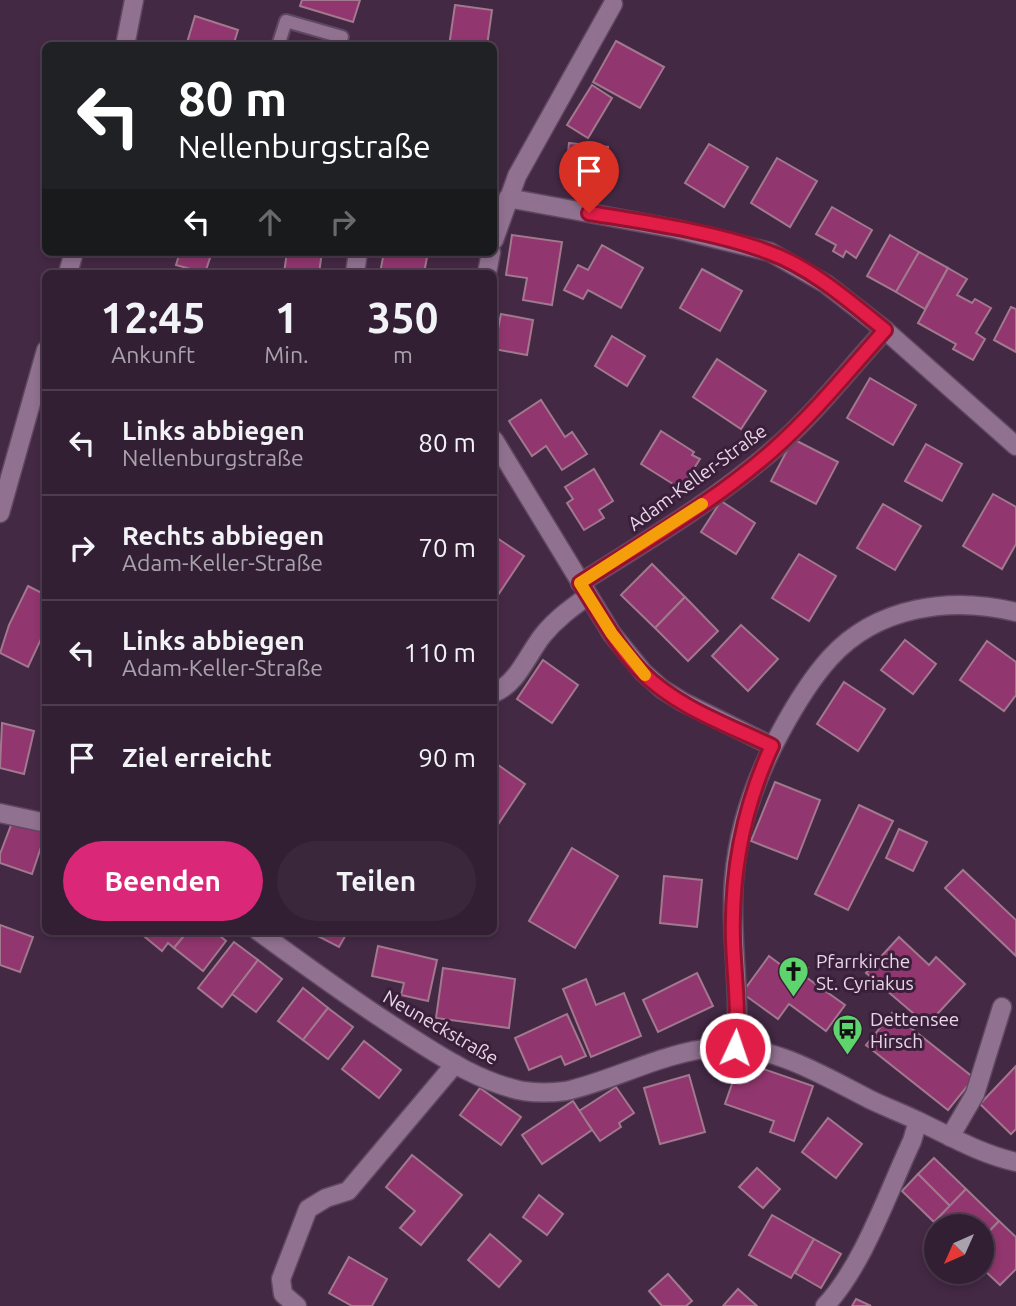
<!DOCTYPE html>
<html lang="de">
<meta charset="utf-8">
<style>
:root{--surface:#331f34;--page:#3b273c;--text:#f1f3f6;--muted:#a9a2ac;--line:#4e3d4f;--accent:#db2777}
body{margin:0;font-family:Ubuntu,sans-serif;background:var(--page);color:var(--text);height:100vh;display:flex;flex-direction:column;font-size:26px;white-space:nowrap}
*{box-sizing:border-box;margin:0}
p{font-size:23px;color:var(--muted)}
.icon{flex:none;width:38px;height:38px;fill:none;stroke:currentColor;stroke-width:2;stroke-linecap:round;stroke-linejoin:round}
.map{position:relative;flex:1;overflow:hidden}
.side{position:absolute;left:42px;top:270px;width:455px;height:665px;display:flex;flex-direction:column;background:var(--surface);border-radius:10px;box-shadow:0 4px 10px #0003,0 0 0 2px var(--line)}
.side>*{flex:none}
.banner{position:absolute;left:42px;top:42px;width:455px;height:214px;border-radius:10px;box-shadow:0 4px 10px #0003,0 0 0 2px var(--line);background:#202124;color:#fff;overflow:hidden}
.needle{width:46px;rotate:225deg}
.buttons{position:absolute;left:924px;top:1214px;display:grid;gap:14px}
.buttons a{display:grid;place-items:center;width:70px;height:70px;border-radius:50%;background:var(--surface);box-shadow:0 4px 10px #0003,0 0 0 2px var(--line);font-size:35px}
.pin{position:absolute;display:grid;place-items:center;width:60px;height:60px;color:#fff;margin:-72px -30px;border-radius:50% 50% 50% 0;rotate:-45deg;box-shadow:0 0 7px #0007}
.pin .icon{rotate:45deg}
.me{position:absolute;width:77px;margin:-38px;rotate:3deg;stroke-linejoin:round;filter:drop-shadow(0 0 5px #0008)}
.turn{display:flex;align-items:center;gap:24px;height:147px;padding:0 21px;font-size:32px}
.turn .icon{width:91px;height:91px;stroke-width:2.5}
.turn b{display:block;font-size:49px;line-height:60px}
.lanes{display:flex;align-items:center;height:66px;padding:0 21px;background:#0003;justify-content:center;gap:35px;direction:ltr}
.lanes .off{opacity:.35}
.eta{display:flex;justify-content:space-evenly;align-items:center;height:119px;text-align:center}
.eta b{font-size:42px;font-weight:600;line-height:49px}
.button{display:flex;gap:14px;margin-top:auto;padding:14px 21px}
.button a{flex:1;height:80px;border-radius:42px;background:var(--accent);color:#fff;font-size:28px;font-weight:600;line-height:80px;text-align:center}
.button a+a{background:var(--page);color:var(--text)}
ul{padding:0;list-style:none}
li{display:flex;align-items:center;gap:21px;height:105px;padding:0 21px;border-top:2px solid var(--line)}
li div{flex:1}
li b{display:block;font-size:26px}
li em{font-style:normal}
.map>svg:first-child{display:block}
.building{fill:#91366e;stroke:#a1788e;stroke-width:2}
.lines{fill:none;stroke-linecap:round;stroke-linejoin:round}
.service-casing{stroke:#5f4860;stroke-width:16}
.minor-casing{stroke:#5f4860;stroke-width:21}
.tertiary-casing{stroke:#5f4860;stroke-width:21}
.service{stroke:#907190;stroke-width:12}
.minor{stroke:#907190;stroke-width:18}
.tertiary{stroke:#907190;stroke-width:18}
.route-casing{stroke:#92132f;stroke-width:18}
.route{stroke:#e11d48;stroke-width:12}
.slow{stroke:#f59e0b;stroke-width:12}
.labels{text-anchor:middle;stroke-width:6;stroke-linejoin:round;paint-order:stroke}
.street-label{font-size:19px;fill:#e7d6e7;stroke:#3a1f3b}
.poi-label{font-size:19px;fill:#e7d6e7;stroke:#3a1f3b;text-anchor:start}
</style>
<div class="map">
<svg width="1016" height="1306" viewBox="0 0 1016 1306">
<rect width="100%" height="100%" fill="#442945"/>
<g class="building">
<polygon points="302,0 360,0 353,22 300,6"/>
<polygon points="455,5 492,10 487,46 449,46"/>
<polygon points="195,16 238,30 233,46 186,46"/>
<polygon points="616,41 664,67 640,108 593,82"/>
<polygon points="592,85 612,98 588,138 567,125"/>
<polygon points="569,143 608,147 603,187 565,182"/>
<polygon points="709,144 748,167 724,207 685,183"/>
<polygon points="777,158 817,181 790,227 751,203"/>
<polygon points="832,207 872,230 856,258 846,251 843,257 833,251 836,245 816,234"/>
<polygon points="512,235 562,242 552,305 523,300 527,278 506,275"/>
<polygon points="890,235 919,252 896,292 867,276"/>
<polygon points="602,245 643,268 621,308 588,290 583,299 564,290 578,265 588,270"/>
<polygon points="180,252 212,252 205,273 176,265"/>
<polygon points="287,252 322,252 319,273 284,273"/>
<polygon points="384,252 428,252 424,273 380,273"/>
<polygon points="919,252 948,268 925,309 896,292"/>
<polygon points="948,268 967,279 957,295 972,303 975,299 991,308 976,333 985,339 973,360 953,349 956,344 918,323"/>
<polygon points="702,269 742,291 720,331 680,308"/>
<polygon points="1011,307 1016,309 1016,352 994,340"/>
<polygon points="501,314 533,320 527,355 494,349"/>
<polygon points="612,336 645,356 627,386 595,366"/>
<polygon points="717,359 766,391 741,429 693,397"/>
<polygon points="870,378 916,405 893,445 847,418"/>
<polygon points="541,400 565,437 572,432 587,454 562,470 546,446 532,456 509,421"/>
<polygon points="661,431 694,452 692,455 700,459 681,489 641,464"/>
<polygon points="793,439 838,462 816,504 771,481"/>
<polygon points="926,444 962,464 942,501 905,481"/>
<polygon points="594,469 613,501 599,510 604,518 584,530 567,503 573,499 565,487"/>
<polygon points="993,494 1016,507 1016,544 1002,569 963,546"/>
<polygon points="721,501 755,523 736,554 701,532"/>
<polygon points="883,504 921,526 895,570 857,548"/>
<polygon points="494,536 524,556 498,595 494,592"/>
<polygon points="799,554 836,576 809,621 772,598"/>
<polygon points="652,564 685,597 655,628 621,595"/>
<polygon points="28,586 46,595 46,641 41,639 28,667 0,653 9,625"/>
<polygon points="685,597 718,631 688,661 655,628"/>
<polygon points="741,625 778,659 748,691 712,656"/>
<polygon points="905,640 936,664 913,694 881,670"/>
<polygon points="987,641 1016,662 1016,695 1004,711 960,680"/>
<polygon points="543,660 578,685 552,723 517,699"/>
<polygon points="844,682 885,709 858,751 817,724"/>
<polygon points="2,723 34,731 24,774 0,768"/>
<polygon points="494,762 525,784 497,826 494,824"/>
<polygon points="775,782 820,800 797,859 751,841"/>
<polygon points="859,805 893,821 848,910 815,894"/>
<polygon points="13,820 46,832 32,874 0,863 0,854"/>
<polygon points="899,829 927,842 913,871 886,858"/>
<polygon points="572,848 618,876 575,948 529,921"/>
<polygon points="963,870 1016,920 1016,956 945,888"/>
<polygon points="664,876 702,880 697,927 660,923"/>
<polygon points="0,925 33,937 20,972 0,965"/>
<polygon points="142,931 188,931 174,948 168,943 162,951 140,933"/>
<polygon points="188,931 214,931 226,941 203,971 174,948"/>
<polygon points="308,931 348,931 339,947"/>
<polygon points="899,937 929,965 936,957 965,984 927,1025 866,973"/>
<polygon points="234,942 258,960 222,1007 198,988"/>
<polygon points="378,946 437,960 428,1001 401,995 404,983 372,976"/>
<polygon points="769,956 789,971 797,959 808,968 803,975 845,1005 826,1031 789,1004 778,1019 742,993"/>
<polygon points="258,960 282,979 256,1012 232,994"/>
<polygon points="443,968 515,979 509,1028 436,1018"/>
<polygon points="697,973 713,1006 658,1032 643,1000"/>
<polygon points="586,979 596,1005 624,993 641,1036 591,1057 563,989"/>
<polygon points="303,988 328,1008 303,1040 278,1021"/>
<polygon points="328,1008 353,1027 328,1059 303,1040"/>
<polygon points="892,1013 974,1078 948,1110 866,1045"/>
<polygon points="567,1014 586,1056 565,1065 561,1056 529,1070 515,1038"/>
<polygon points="364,1041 401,1070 379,1098 342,1069"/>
<polygon points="740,1061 813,1086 794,1141 770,1132 774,1121 725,1104"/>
<polygon points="1016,1066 1016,1129 1011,1134 980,1104"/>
<polygon points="689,1075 705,1132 660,1144 644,1088"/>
<polygon points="616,1087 634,1113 619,1123 621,1127 600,1141 579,1111"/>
<polygon points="480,1088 521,1117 501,1145 460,1115"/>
<polygon points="573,1101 592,1130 542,1164 522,1135"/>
<polygon points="828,1118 862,1144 836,1178 802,1152"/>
<polygon points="412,1155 462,1195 421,1245 400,1228 415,1211 386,1187"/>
<polygon points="934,1158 966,1189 950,1206 918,1174"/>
<polygon points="757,1168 780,1189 763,1208 739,1187"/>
<polygon points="918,1174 950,1206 934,1222 902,1191"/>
<polygon points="966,1189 999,1221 982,1239 982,1227 939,1227 934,1222"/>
<polygon points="539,1195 563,1214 547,1235 523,1217"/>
<polygon points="772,1215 814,1239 791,1278 749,1255"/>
<polygon points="999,1221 1016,1237 1016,1269 1000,1285 982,1268 982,1239"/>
<polygon points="490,1234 521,1261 499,1287 468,1260"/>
<polygon points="814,1239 841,1254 821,1288 795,1273"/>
<polygon points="349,1257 387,1279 372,1306 352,1306 329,1293"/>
<polygon points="668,1274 692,1301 686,1306 662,1306 649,1291"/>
<polygon points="738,1289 757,1306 723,1306"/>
<polygon points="856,1299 871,1306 852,1306"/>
</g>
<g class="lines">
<defs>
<polyline id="service" points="278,46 286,21 342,37"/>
<g id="minor">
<polyline points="508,198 676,229 770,252 826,284 885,330 1016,446"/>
<polyline points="494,240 517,176 613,4"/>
<polyline points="355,273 358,252"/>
<polyline points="487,273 491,252"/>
<polyline points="494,440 612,634 643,672 662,689 683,702 772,746"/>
<path d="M580 583C645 542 714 501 773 450 814 415 848 370 885 330"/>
<path d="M494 693C518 683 527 655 543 635 556 619 571 608 588 596"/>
<path d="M735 1048C742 992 729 935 734 879 738 828 756 777 780 733 794 707 810 680 830 658 877 606 951 596 1016 612"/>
<polyline points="950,1137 975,1094 1002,1007"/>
<polyline points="297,1306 283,1294 281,1279 308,1209 326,1198 348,1191 455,1064"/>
<path d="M825 1306C863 1266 888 1192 912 1141L918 1121"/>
</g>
<g id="tertiary">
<polyline points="125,46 134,0"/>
<polyline points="68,273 74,252"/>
<polyline points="0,513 46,350"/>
<polyline points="0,813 46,823"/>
<path d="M258 931C309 968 359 1005 412 1038 446 1060 483 1083 523 1091 537 1093 551 1093 566 1091 615 1080 663 1052 714 1048 771 1043 820 1074 869 1099 885 1107 902 1113 918 1121 950 1136 980 1154 1016 1162"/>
</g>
</defs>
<use href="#service" class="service-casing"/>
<use href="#minor" class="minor-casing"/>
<use href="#tertiary" class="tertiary-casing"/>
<use href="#service" class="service"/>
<use href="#minor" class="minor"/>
<use href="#tertiary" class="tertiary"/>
</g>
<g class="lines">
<defs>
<path id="route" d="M589 213C644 222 716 232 768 252 812 268 849 301 885 330 849 370 814 414 773 450 714 502 645 541 580 583 599 613 616 645 641 671 676 707 728 725 772 746 743 808 731 871 733 940 734 976 740 1012 735 1048"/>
</defs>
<use href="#route" class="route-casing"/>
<use href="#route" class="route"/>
<polyline class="slow" points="645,675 612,634 580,583 702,504"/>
</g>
<defs>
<symbol id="church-pin" viewBox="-11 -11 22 30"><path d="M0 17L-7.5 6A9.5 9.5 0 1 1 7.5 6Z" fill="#5ed56c" stroke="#3a1f3b"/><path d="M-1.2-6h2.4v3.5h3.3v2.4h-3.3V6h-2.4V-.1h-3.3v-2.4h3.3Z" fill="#111"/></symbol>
<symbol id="bus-pin" viewBox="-11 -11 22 30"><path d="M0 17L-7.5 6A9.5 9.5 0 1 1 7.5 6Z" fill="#5ed56c" stroke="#3a1f3b"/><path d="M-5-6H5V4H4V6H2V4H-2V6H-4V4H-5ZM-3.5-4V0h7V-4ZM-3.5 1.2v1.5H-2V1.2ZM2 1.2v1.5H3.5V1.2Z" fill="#111"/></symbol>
</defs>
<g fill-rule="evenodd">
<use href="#church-pin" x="776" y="954" width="35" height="47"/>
<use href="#bus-pin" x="830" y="1012" width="35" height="47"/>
</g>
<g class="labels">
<g class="street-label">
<text transform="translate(697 477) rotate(-36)" y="7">Adam-Keller-Straße</text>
<text transform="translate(441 1027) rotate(30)" y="7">Neuneckstraße</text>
</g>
<g class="poi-label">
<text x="816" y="968">Pfarrkirche<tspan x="816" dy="22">St. Cyriakus</tspan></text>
<text x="870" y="1026">Dettensee<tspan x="870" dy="22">Hirsch</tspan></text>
</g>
</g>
</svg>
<div class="buttons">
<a><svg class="needle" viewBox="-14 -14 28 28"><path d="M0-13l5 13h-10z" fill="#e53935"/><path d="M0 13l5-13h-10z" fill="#a9a2ac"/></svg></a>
</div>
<div class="pin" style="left:589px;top:213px;background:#d93025"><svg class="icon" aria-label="arrive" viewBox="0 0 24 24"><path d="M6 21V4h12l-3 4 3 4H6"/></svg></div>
<svg class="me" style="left:735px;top:1048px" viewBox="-20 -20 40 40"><circle r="17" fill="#e11d48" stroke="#fff" stroke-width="3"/><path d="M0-11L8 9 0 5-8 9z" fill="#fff"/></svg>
<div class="banner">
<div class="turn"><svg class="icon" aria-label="left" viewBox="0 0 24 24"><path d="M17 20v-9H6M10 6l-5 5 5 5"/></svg><div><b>80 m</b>Nellenburgstraße</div></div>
<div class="lanes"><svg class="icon" aria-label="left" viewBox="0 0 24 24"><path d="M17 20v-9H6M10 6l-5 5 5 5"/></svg><svg class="icon off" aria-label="ahead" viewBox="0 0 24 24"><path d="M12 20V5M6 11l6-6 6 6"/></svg><svg class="icon off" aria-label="right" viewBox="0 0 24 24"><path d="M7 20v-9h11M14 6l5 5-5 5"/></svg></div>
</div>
<section class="side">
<div class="eta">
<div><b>12:45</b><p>Ankunft</p></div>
<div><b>1</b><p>Min.</p></div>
<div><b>350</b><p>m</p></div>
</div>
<ul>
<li><svg class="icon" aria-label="left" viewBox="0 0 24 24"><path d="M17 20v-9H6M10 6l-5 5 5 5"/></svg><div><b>Links abbiegen</b><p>Nellenburgstraße</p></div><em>80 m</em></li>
<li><svg class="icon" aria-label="right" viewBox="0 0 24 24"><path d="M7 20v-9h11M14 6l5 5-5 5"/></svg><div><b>Rechts abbiegen</b><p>Adam-Keller-Straße</p></div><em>70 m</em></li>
<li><svg class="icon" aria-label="left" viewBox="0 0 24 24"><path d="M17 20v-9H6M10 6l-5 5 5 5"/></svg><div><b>Links abbiegen</b><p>Adam-Keller-Straße</p></div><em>110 m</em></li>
<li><svg class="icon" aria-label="arrive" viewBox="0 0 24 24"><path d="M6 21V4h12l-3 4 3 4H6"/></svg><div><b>Ziel erreicht</b></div><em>90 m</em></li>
</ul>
<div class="button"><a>Beenden</a><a>Teilen</a></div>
</section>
</div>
